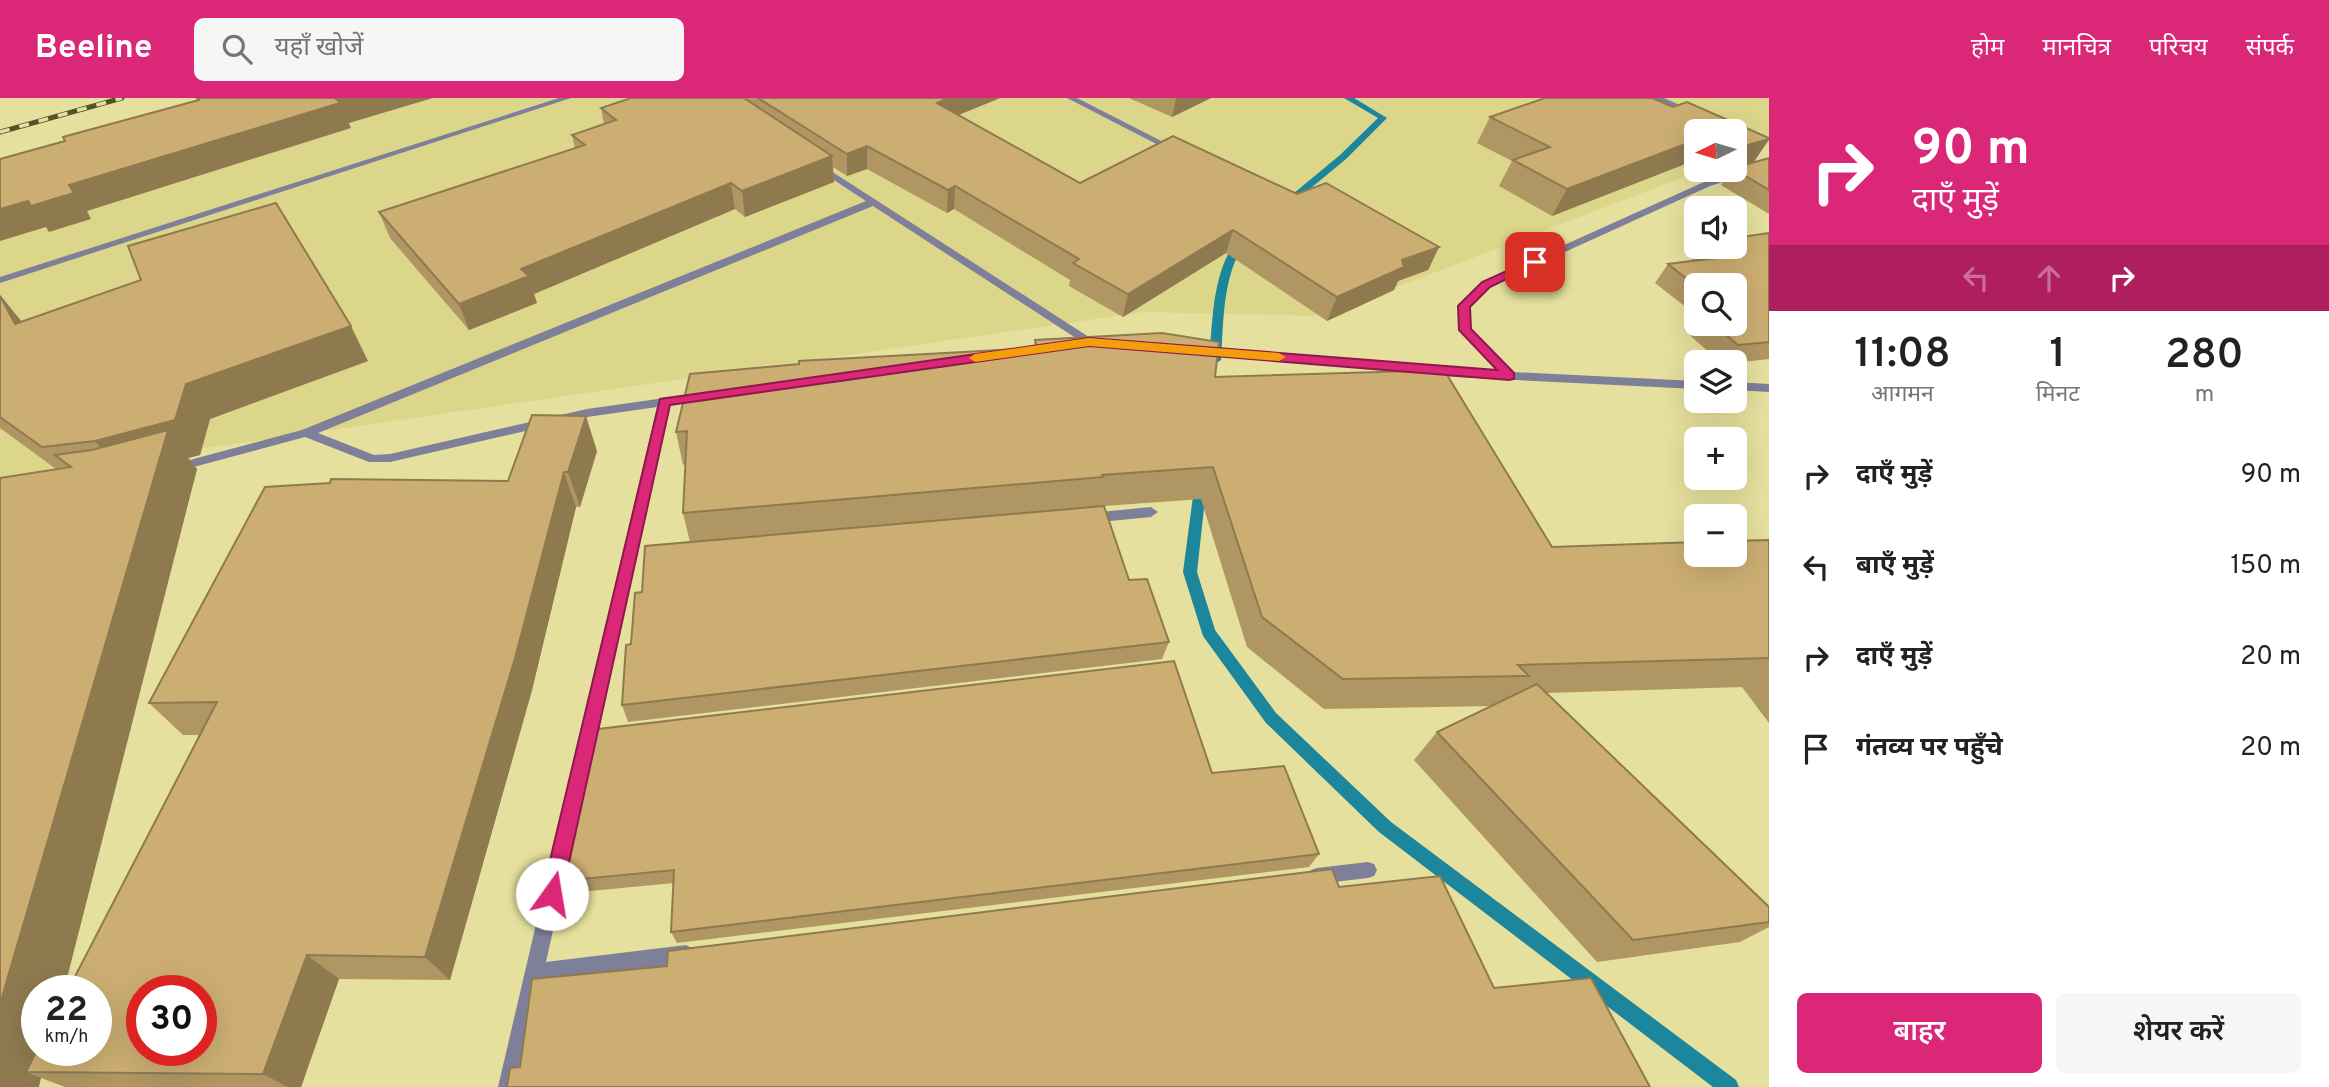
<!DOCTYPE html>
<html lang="hi">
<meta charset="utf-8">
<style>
:root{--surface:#fff;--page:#f6f6f6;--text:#222;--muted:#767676;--accent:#db2777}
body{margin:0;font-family:Overpass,"Noto Sans Devanagari",sans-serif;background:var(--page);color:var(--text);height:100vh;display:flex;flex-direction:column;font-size:26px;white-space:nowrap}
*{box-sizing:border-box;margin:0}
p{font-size:23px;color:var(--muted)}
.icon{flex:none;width:38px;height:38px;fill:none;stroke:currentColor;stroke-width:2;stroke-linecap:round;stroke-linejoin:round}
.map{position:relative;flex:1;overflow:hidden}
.details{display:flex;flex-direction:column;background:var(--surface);width:560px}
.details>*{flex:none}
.top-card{background:#db2777;color:#fff;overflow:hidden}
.needle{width:46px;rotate:265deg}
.fabs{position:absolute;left:1684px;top:21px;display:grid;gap:14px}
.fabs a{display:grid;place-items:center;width:63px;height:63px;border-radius:10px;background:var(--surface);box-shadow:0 7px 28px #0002;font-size:35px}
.speed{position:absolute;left:21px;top:877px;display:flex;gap:14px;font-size:35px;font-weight:700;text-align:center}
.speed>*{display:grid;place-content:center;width:91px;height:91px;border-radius:50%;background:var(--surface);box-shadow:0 7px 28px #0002;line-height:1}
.speed small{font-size:18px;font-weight:400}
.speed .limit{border:10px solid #d22;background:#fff;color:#111}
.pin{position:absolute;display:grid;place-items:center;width:60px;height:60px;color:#fff;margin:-30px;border-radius:14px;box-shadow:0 4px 10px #0006}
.me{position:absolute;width:77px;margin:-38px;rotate:13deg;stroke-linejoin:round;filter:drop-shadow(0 0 5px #0008)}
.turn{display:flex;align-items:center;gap:24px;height:147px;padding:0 28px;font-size:32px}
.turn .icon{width:91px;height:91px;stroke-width:2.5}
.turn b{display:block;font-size:49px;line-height:60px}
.lanes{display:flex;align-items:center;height:66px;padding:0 28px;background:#0003;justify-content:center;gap:35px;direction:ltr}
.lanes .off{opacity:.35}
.eta{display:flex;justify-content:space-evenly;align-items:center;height:119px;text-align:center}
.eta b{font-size:42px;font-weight:600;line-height:49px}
.cta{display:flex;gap:14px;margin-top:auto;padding:14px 28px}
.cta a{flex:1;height:80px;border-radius:10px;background:var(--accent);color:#fff;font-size:28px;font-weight:600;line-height:80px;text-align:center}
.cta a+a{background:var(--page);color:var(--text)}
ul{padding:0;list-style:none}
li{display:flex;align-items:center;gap:21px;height:91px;padding:0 28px}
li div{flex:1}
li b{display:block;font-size:26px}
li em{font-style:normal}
header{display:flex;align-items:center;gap:42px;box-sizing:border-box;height:98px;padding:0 35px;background:var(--accent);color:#fff}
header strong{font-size:33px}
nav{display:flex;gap:38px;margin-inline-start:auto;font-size:24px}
.search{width:490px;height:63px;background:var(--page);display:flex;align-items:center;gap:18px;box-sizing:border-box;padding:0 24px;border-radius:10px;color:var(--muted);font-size:26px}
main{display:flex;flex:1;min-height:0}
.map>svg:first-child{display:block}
.built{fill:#dcd68b}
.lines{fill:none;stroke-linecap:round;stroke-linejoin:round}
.stream{fill:#1c869c;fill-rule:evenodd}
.minor{fill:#7e7f99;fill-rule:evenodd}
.rail-casing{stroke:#54512d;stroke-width:5}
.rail{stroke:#e5e09d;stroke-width:3.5;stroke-dasharray:10;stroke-linecap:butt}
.wall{fill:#af9662;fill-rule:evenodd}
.shaded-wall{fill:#8f7a50}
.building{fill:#ccae72;stroke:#8f7a50;stroke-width:2;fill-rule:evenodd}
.route{fill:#db2777;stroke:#8e194d;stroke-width:2}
.slow{fill:#f59e0b}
</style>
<header>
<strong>Beeline</strong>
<div class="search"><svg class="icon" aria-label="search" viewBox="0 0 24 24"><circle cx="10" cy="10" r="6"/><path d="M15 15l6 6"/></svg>यहाँ खोजें</div>
<nav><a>होम</a><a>मानचित्र</a><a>परिचय</a><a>संपर्क</a></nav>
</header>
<main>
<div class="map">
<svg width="1769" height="989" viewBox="0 0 1769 989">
<rect width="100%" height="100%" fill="#e5e09d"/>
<polygon class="built" points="288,0 1769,0 1769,46 1734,59 1734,33 1696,33 1696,72 1702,72 1321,218 1144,214 0,380 0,87"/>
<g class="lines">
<g class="stream">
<polygon points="1344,0 1354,0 1387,20 1346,61 1288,109 1282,109 1282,105 1340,57 1378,20"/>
<path d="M1236 142 1245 144C1222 180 1224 221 1221 262L1215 266 1209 262C1213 220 1212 178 1236 142Z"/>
<polygon points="1201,379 1207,383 1197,474 1215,532 1276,615 1391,724 1736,982 1739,989 1713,989 1379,734 1266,625 1203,538 1183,474 1195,383"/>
</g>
<g class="minor">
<polygon points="559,0 571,0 0,185 0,179"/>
<polygon points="1067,0 1077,0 1179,52 1172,54"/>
<polygon points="1653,0 1664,0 1698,15 1691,17"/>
<polygon points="1769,64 1769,70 1710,88 1490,188 1469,209 1470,231 1512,274 1696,283 1696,291 1455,279 1198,255 1192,252 1198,249 1498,273 1460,232 1459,208 1482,184 1704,84"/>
<polygon points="820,66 1092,241 1103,245 1097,248 1085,246 873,108 318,335 374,357 390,356 587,311 700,295 706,299 700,303 669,307 546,864 686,847 692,850 695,856 692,862 686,865 541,883 518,989 498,989 657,309 587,319 390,364 369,364 305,339 175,374 169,370 175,366 302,332 866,103 817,71 815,69"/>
<polygon points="1734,284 1769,286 1769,294 1734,292"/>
<polygon points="1151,409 1158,414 1151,419 1090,425 1083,420 1090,415"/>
<polygon points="1368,764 1374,766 1377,772 1374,778 1368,780 1317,786 1311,784 1308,778 1311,772 1317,770"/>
</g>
<defs>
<polyline id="rail" points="0,34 122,0"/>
</defs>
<use href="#rail" class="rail-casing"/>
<use href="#rail" class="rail"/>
</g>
<g class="wall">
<polygon points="631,0 1000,0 959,17 1080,85 1297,96 1439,149 1428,172 1398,183 1394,192 1327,223 1226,155 1123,219 1069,188 1070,182 954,111 947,115 867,71 847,78 833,69 834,84 745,119 735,111 534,196 537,205 469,232 390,140 379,114 575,50 572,37 604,26 601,10"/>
<polygon points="1129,0 1211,0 1172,19"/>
<path d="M1673 9 1769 40V42L1753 64 1769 60V116L1721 87 1731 73 1708 80 1685 66 1552 118 1499 88 1512 63 1477 45 1490 19ZM1696 33H1734V72H1696Z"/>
<path d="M1769 135V261L1734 265 1720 264 1684 232 1696 217 1655 185 1668 166 1692 163 1691 162 1701 149H1734ZM1696 187H1734V226H1696Z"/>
<polygon points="0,197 22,224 368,263 210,321 200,357 188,360 197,371 37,952 200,637 183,637 149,605 508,383 597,353 580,409 576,409 532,592 450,882 339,881 301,989 65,989 41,980 0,989 56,371 0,330"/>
<polygon points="1035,242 1215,279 1552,449 1769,442 1769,625 1742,589 1546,595 1769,809 1769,829 1740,844 1597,864 1414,662 1437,634 1493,608 1324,611 1247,549 1201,401 1104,408 1129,482 1169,544 1162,561 628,624 622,607 631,546 642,494 690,444 683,415 685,366 683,367 676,334 1033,250"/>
<polygon points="1212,675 1319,756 1309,769 677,845 671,834 674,785 569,795 561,783"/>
</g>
<g class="shaded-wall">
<polygon points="341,0 433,0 349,25 351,30 87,113 91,121 49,134 46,129 0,143 0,111 28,103 69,87"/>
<polygon points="948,0 1000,0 936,26 937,5"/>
<polygon points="1176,0 1211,0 1172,19"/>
<polygon points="1769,41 1752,67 1734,71 1734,51"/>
<polygon points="1696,42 1696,50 1685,66 1552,118 1567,91"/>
<polygon points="867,48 867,71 847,78 847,56"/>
<polygon points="832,58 834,84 745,119 742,93"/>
<polygon points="1714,72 1732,72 1708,80"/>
<polygon points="731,85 735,111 534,196 537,205 469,232 459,206 521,171"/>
<polygon points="955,88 954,111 947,115 948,92"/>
<polygon points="1233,132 1226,155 1123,219 1128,196"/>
<polygon points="1439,149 1428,172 1398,183 1394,192 1327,223 1337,199 1402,162"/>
<polygon points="0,197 25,228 15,226"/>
<polygon points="351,228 368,263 210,321 200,357 188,360 197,371 64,892 37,892 37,952 49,952 26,974 41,980 39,989 0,989 0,906 124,377 95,343 186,286"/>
<polygon points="586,318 597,353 580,409 568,374"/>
<polygon points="564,374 576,409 532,592 450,882 425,859"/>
<polygon points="307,857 339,881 301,989 288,989 263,976"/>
</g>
<g class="building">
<polygon points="197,0 341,0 336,1 340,5 69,87 74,95 31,108 28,103 0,111 0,61 65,43 63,39 199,2"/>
<polygon points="631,0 744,0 832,58 742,93 731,85 521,171 529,178 459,206 379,114 585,47 572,37 616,22 601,10"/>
<polygon points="758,0 948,0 937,5 1080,85 1173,38 1297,96 1326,85 1439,149 1402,162 1404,169 1337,199 1233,132 1128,196 1073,165 1079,161 955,88 948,92 867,48 847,56"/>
<polygon points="1545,0 1652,0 1673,9 1687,4 1769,40 1769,41 1734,51 1734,33 1696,33 1696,42 1567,91 1513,62 1550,49 1490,19"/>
<polygon points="1769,60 1769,92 1734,71 1734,70"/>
<polygon points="276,105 351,228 186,286 175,322 95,343 42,349 0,319 0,198 15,226 141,182 128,148"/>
<polygon points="1769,135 1769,244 1738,247 1713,226 1734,226 1734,187 1696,188 1668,166 1724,159 1711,149 1734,149 1734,140"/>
<polygon points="1162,235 1219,244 1215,279 1444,272 1552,449 1696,444 1696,457 1734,457 1734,443 1769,442 1769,560 1518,567 1529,578 1343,581 1262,519 1213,369 1102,377 1103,379 683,415 687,333 676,334 690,276 799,266 799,263 1037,250 1035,242"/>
<path d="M532 317 586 318 568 374H564L515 560 425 859 307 857 263 976 26 974 37 952H96V892H68L217 604 149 605 265 389 330 385 331 381 508 383ZM142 892H201V952H142Z"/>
<polygon points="168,332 0,906 0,380 71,369 55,357 92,352"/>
<polygon points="1104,408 1129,482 1147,481 1169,544 622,607 626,547 631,546 635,495 642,494 645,448"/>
<polygon points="1174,563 1212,675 1284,668 1319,756 671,834 674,772 561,783 566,745 571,745 577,693 590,632"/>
<polygon points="1537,586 1769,809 1769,824 1633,842 1437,634"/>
<polygon points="1332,771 1339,789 1440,778 1494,890 1591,880 1650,989 507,989 510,970 520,969 532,881 667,868 668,853"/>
</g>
<polygon class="route" points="1531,162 1541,164 1490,189 1470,209 1471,231 1514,275 1514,281 1509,282 1089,248 670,307 562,796 559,803 552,805 545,803 542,796 660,301 1089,240 1497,272 1459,232 1458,208 1482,184"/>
<polygon class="slow" points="1089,240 1279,255 1286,259 1279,263 1089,248 975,264 969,260 975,256"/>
</svg>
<div class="fabs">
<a><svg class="needle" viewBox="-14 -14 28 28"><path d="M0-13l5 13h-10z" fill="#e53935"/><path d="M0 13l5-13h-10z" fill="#767676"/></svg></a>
<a><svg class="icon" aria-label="sound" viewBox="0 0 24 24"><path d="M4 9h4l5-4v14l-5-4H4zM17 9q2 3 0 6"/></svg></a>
<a><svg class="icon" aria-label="search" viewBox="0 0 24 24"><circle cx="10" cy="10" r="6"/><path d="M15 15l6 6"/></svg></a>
<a><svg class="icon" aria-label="layers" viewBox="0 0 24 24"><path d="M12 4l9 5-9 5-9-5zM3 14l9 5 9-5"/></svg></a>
<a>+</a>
<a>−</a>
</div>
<div class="speed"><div>22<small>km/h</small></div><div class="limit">30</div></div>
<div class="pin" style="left:1535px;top:164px;background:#d93025"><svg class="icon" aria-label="arrive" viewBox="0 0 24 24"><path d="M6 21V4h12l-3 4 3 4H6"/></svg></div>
<svg class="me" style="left:552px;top:796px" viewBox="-20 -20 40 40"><circle r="19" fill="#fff"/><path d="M0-13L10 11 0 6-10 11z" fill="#db2777"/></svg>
</div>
<section class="details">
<div class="top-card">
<div class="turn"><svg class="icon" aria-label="right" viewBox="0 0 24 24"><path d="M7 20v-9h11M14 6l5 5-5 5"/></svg><div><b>90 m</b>दाएँ मुड़ें</div></div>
<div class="lanes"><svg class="icon off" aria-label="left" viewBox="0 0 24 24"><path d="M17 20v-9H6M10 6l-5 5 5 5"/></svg><svg class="icon off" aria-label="ahead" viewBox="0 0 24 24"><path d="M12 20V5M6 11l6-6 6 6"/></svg><svg class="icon" aria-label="right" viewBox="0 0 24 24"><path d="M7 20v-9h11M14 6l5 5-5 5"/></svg></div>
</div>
<div class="eta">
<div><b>11:08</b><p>आगमन</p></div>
<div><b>1</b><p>मिनट</p></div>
<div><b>280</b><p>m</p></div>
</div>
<ul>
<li><svg class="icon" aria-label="right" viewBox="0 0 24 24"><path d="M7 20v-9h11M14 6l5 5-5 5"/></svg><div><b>दाएँ मुड़ें</b></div><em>90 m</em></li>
<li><svg class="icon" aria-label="left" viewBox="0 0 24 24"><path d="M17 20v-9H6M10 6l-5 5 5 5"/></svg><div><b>बाएँ मुड़ें</b></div><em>150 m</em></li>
<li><svg class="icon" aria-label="right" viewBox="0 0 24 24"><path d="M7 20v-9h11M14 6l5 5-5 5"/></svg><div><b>दाएँ मुड़ें</b></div><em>20 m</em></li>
<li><svg class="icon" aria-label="arrive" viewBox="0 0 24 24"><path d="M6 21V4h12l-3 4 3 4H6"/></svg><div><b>गंतव्य पर पहुँचे</b></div><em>20 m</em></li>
</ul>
<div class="cta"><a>बाहर</a><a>शेयर करें</a></div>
</section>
</main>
